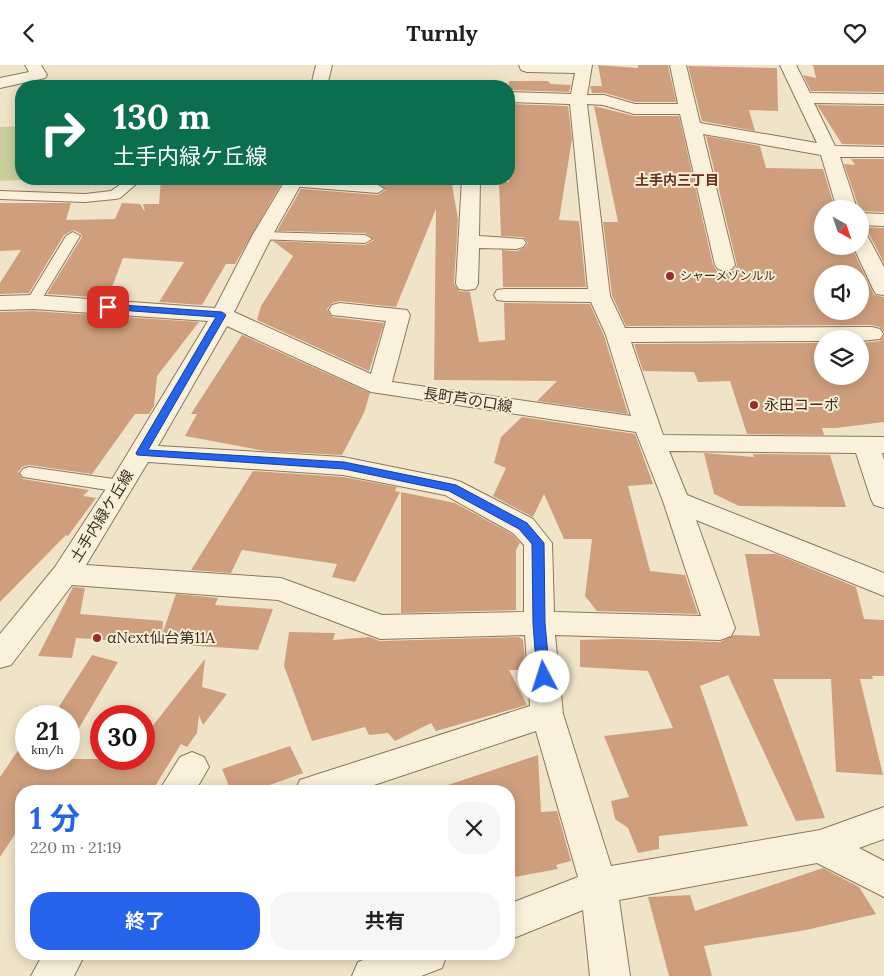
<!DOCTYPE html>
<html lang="ja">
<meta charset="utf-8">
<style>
:root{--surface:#fff;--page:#f6f6f6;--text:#202124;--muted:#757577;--accent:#2563eb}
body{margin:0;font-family:Lora,"Noto Sans JP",serif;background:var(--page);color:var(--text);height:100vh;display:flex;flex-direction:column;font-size:19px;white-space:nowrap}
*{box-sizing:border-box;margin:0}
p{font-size:16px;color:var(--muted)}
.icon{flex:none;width:28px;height:28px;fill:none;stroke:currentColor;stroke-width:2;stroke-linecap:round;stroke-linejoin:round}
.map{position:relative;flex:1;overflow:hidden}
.sheet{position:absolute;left:15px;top:720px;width:500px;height:175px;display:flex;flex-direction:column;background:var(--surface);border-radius:20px;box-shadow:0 2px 12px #0003}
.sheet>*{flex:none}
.hud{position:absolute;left:15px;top:15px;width:500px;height:105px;border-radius:20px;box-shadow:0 2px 12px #0003;background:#0b6e4f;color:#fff;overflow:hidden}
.needle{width:32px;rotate:140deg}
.fabs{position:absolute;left:814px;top:135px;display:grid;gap:10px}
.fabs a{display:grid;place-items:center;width:55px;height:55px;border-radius:50%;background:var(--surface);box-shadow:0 2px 12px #0003;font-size:25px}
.speed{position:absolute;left:15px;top:640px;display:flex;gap:10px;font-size:25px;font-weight:700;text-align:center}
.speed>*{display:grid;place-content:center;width:65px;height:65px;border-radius:50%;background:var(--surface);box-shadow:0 2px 12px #0003;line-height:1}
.speed small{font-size:12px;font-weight:400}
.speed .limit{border:8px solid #d22;background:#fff;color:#111}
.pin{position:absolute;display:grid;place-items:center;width:42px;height:42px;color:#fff;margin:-21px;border-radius:10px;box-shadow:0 2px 8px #0006}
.me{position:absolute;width:55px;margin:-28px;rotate:355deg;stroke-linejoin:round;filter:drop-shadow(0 0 4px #0008)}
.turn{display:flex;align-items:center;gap:18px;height:105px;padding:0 15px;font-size:22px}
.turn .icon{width:65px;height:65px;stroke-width:2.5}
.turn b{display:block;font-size:35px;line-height:42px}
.round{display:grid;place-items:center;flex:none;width:52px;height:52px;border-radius:20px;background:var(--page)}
.headline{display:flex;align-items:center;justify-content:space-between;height:85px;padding:0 15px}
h1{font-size:30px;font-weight:700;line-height:38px;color:var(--accent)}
.primary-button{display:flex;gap:10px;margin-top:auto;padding:10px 15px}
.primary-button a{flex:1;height:58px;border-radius:20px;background:var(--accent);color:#fff;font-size:20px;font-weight:700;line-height:58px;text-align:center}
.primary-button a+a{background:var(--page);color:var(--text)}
header{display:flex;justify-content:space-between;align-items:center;height:65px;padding:0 15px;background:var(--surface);font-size:22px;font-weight:700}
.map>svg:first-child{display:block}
.green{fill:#c9cf9b}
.building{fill:#cf9f7d;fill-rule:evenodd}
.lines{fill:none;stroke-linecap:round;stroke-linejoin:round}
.service-casing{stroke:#8d765c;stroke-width:2}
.minor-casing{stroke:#8d765c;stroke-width:2}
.service{fill:#faf1dc;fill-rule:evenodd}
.minor{fill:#faf1dc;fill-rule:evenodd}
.route{fill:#2563eb;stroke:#184099}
.poi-dot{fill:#9e2a2b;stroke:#f7eed8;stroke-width:2}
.labels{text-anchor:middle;stroke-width:4;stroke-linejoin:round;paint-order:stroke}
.far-poi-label{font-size:12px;fill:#3d2e20;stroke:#f7eed8;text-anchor:start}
.far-neighbourhood-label{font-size:14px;font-weight:bold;fill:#6b2e1e;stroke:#f7eed8}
.street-label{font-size:15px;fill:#3d2e20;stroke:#f7eed8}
.poi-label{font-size:15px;fill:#3d2e20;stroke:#f7eed8;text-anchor:start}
</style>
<header><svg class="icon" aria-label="back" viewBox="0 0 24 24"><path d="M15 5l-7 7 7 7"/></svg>Turnly<svg class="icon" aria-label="heart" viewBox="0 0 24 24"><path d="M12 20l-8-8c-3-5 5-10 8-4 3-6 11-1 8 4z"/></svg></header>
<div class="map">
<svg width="884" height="911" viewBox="0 0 884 911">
<rect width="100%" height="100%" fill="#f0e4c8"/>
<polygon class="green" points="21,61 21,115 0,116 0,62"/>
<g class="building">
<polygon points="598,0 638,3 638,0 668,0 676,37 635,37 605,28 592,28 590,21 602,21"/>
<polygon points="813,0 884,0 884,27 811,26 803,10 816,13"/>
<polygon points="688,1 777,3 778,46 749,45 755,66 702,56"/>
<polygon points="509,16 548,16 551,19 571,20 569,27 509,25"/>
<polygon points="509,39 568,41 572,74 559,155 579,156 586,222 503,222 502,185 517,186 524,183 528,178 523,172 501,171 499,117 509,117"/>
<polygon points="817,40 884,41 884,80 842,79"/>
<path d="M594 41 634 51H679L713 200 717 206 724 208 733 206 737 200 706 71 760 81 766 103 823 104 835 144H822V181H851L874 230 884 232V267L880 262 872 260 626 261 612 230 603 157H618ZM822 209H860V246H822Z"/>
<polygon points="851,94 884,94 884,147 860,146 844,99 855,100"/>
<polygon points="161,114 284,114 235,199 226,199 202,240 159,237 184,197 123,193 108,233 47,229 82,172 81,169 74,165 64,170 29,228 0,229 0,218 21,185 0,186 0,138 71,138 66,155 115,154 122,138 140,139 145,147 143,139 159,139"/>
<polygon points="316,114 451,114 458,154 454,219 459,226 470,227 479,277 505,275 504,238 590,239 604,271 628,349 537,336 557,316 434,315 436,144 396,242 340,236 332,238 327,244 332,252 384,258 369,306 257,255 261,241 293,191 273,176 365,180 374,175 365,168 277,166 301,124 378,130 386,125 378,118"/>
<polygon points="860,162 884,163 884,198 869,169 860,166"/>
<polygon points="33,246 199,257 157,311 154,341 149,349 135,349 92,409 29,400 22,402 18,407 23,414 89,425 83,431 96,433 68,471 66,470 0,537 0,247"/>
<polygon points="242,270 370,328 364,348 342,390 265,386 185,371 197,349 191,349"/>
<polygon points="884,271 884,357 836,363 822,363 824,370 747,369 730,316 698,317 694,307 643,306 634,279 822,278 822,311 860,311 860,278 880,276"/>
<polygon points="522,352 635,369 653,419 628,421 650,506 685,510 698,549 597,546 585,531 592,474 564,474 544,429 533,452 493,431 506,403 494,398 501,372"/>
<polygon points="704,388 754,392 753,389 830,390 846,442 739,441 714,429"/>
<polygon points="253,406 343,412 397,422 395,426 400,427 355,517 332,512 337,499 242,485 231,508 191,505"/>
<polygon points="401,427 455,438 512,469 520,478 516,485 516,545 401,548"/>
<polygon points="745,489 776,489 856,522 864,554 884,555 884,611 872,611 873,614 860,614 883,710 836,707 831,614 773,614 825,753 796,756 728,610 700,621 748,761 659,771 659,784 638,788 628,763 615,754 611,736 629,732 604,671 673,663 648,606 580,602 580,575 618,574 720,577 734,570 760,571"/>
<polygon points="73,522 85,523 80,549 163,556 162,570 176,529 218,533 215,540 273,544 258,585 76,573 72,593 38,591"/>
<polygon points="289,567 335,568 333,575 369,572 380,576 519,572 523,575 526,605 509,605 527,640 436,666 431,658 395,676 388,668 369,670 365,662 312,676 284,601"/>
<polygon points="92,590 118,597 69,680 69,651 53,651"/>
<polygon points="205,594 202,622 227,629 203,660 199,650 197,668 187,682 181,679 152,726 21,726 21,760 0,792 0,712 19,684 26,685 26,694 118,694 125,696 127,694 144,694 144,672"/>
<polygon points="290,681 303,708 253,726 231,726 222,704"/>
<polygon points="538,690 541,747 557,746 571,796 556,800 558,804 509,813 509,726 446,726 445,721"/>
<polygon points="823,803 859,822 876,849 806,865 704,881 712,911 669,911 648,832 690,830 695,846"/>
</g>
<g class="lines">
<defs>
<g id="service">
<polygon points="128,114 142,114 120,133 115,134 85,137 0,134 0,126 85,129 111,126"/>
<polygon points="293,114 378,120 384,124 378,128 289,121 287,118 289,115"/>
<polygon points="73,167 80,171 40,237 38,240 28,240 26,237 66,171"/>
<polygon points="262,167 365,170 372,174 365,178 257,174 255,171"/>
<polygon points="29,402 121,415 127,417 130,421 127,425 121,427 23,412 20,408 23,404"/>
</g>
<g id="minor">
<polygon points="25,0 41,0 47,10 45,13 0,23 0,13 29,7"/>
<polygon points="316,0 332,0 327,21 311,21"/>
<path d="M519 0H592L587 30H604L635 39H678L670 0H686L700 58 817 78 780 0H796L810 28 884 29V39L814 38 835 81 884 82V92H840L857 144H837L821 90 703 69 735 200 732 204 725 206 718 204 715 200 680 49H634L603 40 587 39 610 231 625 263 872 262 880 264 883 269 880 274 860 276V274H822V276L631 277 663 370 884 372V388H882L884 395V443L874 440 871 434 856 388 669 386 687 430 884 508V531L696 455 735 563 731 571 720 575 555 570 563 649 611 801 820 765 884 742V774L859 783 884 796V832L817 798 619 835 630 911H590L583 845 509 875V839L578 812 536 666 356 726H295L300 715 312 711 530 641 525 570 380 574 278 535 72 520 11 600 0 603V569L55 502 111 416 208 256 33 244 0 245V231L33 230 215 243 252 171 286 114H304L272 171 234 247 371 309 386 256 332 250 329 245 332 240 340 238 407 245 410 250 392 317 631 351 606 270 591 237 505 236 497 235 494 230 497 225 505 224H588L570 39 509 37V27L571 29 575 8 527 7 521 5ZM227 261 371 327 636 367 663 436 701 551 554 547 552 478 533 454 461 417 452 414 343 392 158 381ZM148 397 343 410 445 430 513 468 524 480V547L382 550 281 513 86 500Z"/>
<polygon points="462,114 480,114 479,171 523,174 526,178 523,182 516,184 479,183 478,219 475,224 467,225 459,224 456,219"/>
<polygon points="860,148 884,149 884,161 860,160"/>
<polygon points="860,168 867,170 884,202 884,230 876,229 873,224 853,181 860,181"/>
<polygon points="192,687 204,692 209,702 195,726 159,726 180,692"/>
<polygon points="43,889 85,889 74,911 31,911"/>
<polygon points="379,889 447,889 442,903 421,911 352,911 358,897"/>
</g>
</defs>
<use href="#service" class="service-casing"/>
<use href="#minor" class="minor-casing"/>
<use href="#service" class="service"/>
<use href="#minor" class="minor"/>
</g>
<polygon class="route" points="108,239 222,247 226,250 148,385 344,397 456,420 527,458 544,478 545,558 550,612 548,616 544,618 539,616 537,612 533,558 532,479 519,464 449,426 344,404 137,390 136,388 216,252 105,244 105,240"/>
<g class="poi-dot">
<circle cx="670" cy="211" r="5"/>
<circle cx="754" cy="340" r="5"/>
<circle cx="97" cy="573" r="5"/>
</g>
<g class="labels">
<g class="far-poi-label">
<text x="680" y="215">シャーメゾンルル</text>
</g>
<g class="far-neighbourhood-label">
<text x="677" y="120">土手内三丁目</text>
</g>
<g class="street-label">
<text transform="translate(468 335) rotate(9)" y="5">長町芦の口線</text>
<text transform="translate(102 451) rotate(-58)" y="5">土手内緑ケ丘線</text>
</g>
<g class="poi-label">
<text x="764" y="345">永田コーポ</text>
<text x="107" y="578">αNext仙台第11A</text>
</g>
</g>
</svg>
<div class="fabs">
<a><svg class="needle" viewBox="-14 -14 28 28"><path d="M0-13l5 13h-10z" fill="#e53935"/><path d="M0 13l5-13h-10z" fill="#757577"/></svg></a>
<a><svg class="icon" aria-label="sound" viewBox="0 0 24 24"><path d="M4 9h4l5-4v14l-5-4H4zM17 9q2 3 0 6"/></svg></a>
<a><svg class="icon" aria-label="layers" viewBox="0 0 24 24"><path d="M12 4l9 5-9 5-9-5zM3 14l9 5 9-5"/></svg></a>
</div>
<div class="speed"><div>21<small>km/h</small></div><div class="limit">30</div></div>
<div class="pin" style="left:108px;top:242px;background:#d93025"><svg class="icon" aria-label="arrive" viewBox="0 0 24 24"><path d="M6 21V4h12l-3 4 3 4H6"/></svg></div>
<svg class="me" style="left:544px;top:612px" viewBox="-20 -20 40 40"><circle r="19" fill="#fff"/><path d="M0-13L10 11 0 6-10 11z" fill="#2563eb"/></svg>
<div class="hud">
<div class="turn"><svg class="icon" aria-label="right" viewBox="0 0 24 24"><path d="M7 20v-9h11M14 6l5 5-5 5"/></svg><div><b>130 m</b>土手内緑ケ丘線</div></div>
</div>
<section class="sheet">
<div class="headline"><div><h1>1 分</h1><p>220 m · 21:19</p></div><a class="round"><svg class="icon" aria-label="close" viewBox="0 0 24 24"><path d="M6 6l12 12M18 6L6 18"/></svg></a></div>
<div class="primary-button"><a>終了</a><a>共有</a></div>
</section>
</div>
